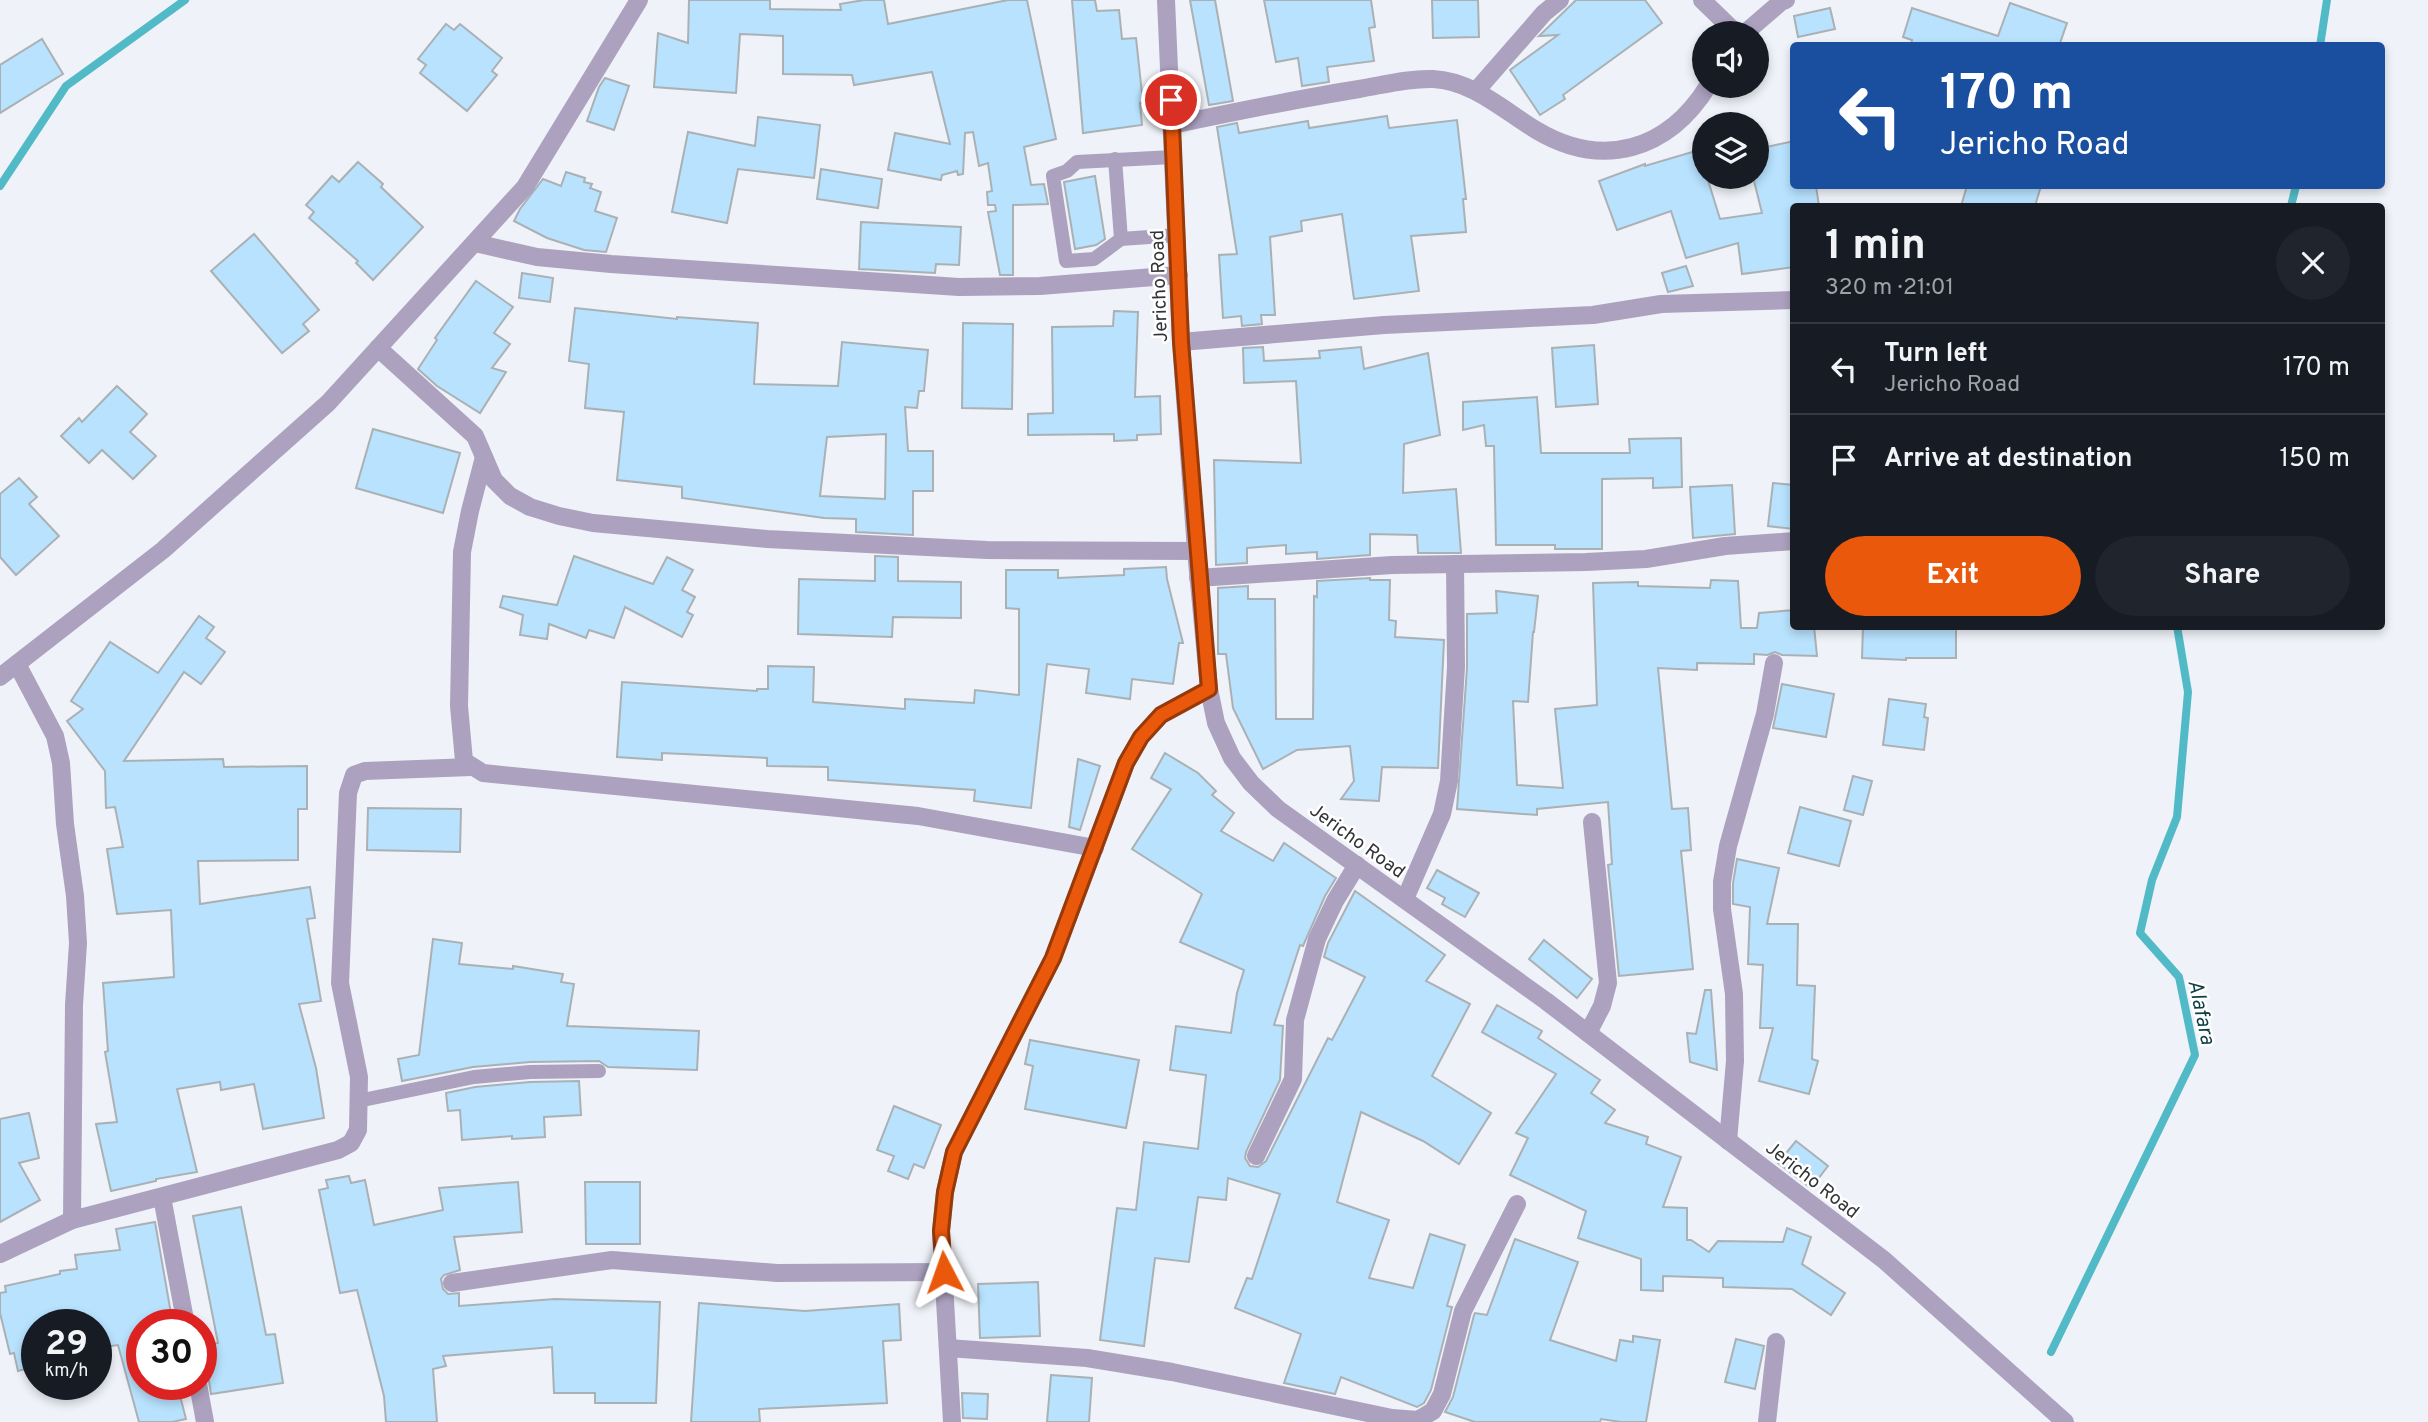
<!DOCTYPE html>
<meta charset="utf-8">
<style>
:root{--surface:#171b24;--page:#20242c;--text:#f1f3f6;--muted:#9ea1a6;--line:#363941;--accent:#ea580c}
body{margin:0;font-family:Overpass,sans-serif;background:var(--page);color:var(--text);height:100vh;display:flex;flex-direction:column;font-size:26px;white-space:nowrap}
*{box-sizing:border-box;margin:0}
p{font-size:23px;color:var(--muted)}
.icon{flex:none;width:38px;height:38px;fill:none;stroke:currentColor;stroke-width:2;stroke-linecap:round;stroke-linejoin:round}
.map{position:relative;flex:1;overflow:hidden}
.panel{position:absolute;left:1790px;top:203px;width:595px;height:427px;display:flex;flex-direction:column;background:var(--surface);border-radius:7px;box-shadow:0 4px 10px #0003}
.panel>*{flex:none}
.top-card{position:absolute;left:1790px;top:42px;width:595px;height:147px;border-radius:7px;box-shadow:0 4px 10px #0003;background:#1a4fa0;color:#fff;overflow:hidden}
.buttons{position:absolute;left:1692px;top:21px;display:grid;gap:14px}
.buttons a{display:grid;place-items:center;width:77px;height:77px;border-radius:50%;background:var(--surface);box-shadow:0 4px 10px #0003;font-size:35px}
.speed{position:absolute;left:21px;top:1309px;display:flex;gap:14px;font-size:35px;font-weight:700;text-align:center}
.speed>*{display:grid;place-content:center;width:91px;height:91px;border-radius:50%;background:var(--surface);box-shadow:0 4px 10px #0003;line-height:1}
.speed small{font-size:18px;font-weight:400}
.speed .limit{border:10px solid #d22;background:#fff;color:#111}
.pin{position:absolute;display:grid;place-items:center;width:60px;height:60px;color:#fff;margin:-30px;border:4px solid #fff;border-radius:50%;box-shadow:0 2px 7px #0007}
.me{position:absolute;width:77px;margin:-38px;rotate:356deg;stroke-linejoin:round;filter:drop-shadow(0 0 5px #0008)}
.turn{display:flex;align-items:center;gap:24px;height:147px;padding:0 35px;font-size:32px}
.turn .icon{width:91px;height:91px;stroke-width:2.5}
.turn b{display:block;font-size:49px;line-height:60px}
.round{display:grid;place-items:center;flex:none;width:74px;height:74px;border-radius:37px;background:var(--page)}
.headline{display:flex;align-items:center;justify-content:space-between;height:119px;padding:0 35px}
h1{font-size:42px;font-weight:700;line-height:52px}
.cta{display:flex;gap:14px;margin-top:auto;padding:14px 35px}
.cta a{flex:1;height:80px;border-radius:42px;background:var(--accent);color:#fff;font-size:28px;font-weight:700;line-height:80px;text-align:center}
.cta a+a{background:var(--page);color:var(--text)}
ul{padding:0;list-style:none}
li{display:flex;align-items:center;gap:21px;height:91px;padding:0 35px;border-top:2px solid var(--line)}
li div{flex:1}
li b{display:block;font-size:26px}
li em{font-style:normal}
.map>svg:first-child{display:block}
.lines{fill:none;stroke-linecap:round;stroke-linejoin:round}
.stream{stroke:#52bac6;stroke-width:8}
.building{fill:#b8e2fe;stroke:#aab1b5;stroke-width:2;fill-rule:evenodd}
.service{stroke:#aca1bf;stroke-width:14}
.minor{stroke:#aca1bf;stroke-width:18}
.tertiary{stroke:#aca1bf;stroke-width:18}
.route-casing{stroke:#983908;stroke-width:18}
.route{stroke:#ea580c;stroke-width:12}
.labels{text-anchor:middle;stroke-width:5;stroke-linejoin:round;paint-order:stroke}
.street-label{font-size:19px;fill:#333437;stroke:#fff}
.water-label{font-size:21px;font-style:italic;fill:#0d3e43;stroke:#fff}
</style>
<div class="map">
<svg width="2428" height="1422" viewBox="0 0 2428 1422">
<rect width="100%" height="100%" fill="#eff2f8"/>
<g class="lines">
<g class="stream">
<polyline points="2320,46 2327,0"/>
<polyline points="0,186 66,86 185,0"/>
<polyline points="2291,206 2296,186"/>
<polyline points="2051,1352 2195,1055 2179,977 2140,933 2152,880 2177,817 2188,692 2177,626"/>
</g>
</g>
<g class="building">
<polygon points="689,0 770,0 770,9 841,10 840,4 864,0 884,0 888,24 1008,0 1027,0 1056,139 1024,147 1031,185 1044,184 1048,204 1013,205 1013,275 1000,275 988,212 996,211 995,205 988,205 987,192 992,191 988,163 979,166 973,132 965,133 963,174 958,175 957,171 942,175 941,180 888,170 895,133 950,144 932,72 854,85 852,75 783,74 783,36 740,34 736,93 654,87 658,33 688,43"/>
<polygon points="1072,0 1095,0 1097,11 1119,10 1122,39 1136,38 1143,103 1140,103 1142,125 1083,133"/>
<polygon points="1190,0 1215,0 1233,101 1209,105"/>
<polygon points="1264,0 1371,0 1375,27 1369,28 1374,61 1327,67 1329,82 1302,86 1298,58 1276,62"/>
<polygon points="1432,0 1478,0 1479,37 1433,38"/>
<polygon points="1576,0 1645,0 1662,23 1563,95 1565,99 1540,115 1510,70 1558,35 1539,36"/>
<polygon points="2010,3 2067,23 2059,46 1911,46 1912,40 1903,37 1912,8 1998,36"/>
<polygon points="1830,8 1835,29 1798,37 1794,16"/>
<polygon points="446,24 454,30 460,24 502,58 492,71 497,75 467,111 420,73 426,65 418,59"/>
<polygon points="42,39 63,74 0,113 0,65"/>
<polygon points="605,78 629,86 614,130 587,121 599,87"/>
<polygon points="1387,116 1389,128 1457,120 1466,199 1463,199 1466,232 1411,236 1419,291 1354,299 1342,214 1301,221 1302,231 1270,237 1275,315 1261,315 1262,324 1242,326 1241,316 1223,318 1219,255 1237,254 1217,127 1237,123 1239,133 1308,121 1309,128"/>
<polygon points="758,117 820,125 814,178 738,169 727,223 672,212 688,132 755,146"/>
<polygon points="1794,141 1794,186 1816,186 1819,206 1794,206 1794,267 1742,274 1738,243 1686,258 1671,211 1617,230 1599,181 1645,164 1645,166 1699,150 1704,168 1704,177 1707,177 1720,219 1762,213 1753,177 1757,177 1757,149"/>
<polygon points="358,162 383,184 381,187 423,227 373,280 356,263 358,261 309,218 314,212 306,205 332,176 339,182"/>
<polygon points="821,169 882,179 878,208 817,199"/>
<polygon points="566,172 585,178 584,182 592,184 590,188 601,192 595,211 617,218 606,252 584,250 547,238 514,221 520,209 543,179 561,186"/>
<polygon points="1095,176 1105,239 1096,245 1075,249 1064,182"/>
<polygon points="1967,186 2041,186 2035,206 1961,206"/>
<polygon points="861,222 961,227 959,265 936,264 935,273 859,269"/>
<polygon points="254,234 319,310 303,324 309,331 282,353 211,271"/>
<polygon points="1686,266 1693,286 1668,292 1662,273"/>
<polygon points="522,273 553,278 550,302 519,298"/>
<polygon points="476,281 513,307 494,333 510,344 492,368 506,372 480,413 437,386 418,369 437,340 435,338"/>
<path d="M575 308 677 319V317L758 323 754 384 838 386 842 342 928 350 924 391H919L917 408 905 407 908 451H933V491H913V535L856 532V519L824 518 682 498V487L617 480 624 412 585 408 589 364 569 361ZM886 434 885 499 820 496 827 437Z"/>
<polygon points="1114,311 1138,312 1135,397 1160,396 1161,434 1137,435 1137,440 1114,441 1114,434 1028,435 1028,414 1053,413 1052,327 1113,326"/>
<polygon points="963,323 1013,324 1012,409 962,408"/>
<polygon points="1594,345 1598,404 1556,407 1552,348"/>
<polygon points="1263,347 1264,361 1320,358 1319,351 1361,347 1364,369 1428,353 1440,435 1404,444 1403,493 1456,489 1461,553 1418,553 1417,535 1370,534 1370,555 1317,559 1317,552 1286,554 1286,545 1247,548 1247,563 1216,565 1214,460 1301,463 1296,381 1244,383 1243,348"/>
<polygon points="117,386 147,414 130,432 156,456 133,479 102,450 89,463 61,436 79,418 82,422"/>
<polygon points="1537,397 1541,453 1630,453 1629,439 1681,438 1682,487 1653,488 1653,478 1602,479 1602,549 1555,549 1555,545 1496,545 1494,446 1486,446 1484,425 1463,430 1463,402"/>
<polygon points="373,429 460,453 443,513 356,488"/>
<polygon points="19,478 37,497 29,504 59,536 16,575 0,557 0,494"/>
<polygon points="1773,483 1794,485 1794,529 1768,526"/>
<polygon points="1732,485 1735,534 1693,538 1690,487"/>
<polygon points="574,556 653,584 667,557 693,570 682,590 695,597 687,612 693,615 682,637 625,607 614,638 589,630 586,638 549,624 547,639 520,635 523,615 500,607 503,596 557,605"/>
<polygon points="875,556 898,557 898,581 961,582 961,618 893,617 892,637 798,634 799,579 875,581"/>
<polygon points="1166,567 1167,579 1183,643 1179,643 1173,684 1132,679 1130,699 1086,693 1089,669 1047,664 1031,808 974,801 975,790 828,780 828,767 767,766 767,758 662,753 662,760 617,757 622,682 757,691 757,689 768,689 768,666 814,667 813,702 905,709 905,699 974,703 975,690 1019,695 1019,609 1006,608 1006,570 1058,570 1058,578 1124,575 1124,569"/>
<polygon points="1370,578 1370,580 1390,580 1389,620 1396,621 1395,637 1444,640 1438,768 1382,767 1379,801 1341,799 1354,781 1350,746 1297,750 1263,769 1233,708 1226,654 1218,654 1218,588 1248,586 1248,599 1275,599 1276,719 1313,719 1314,596 1317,597 1317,581"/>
<polygon points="1711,580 1738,581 1741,628 1757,628 1759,613 1794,610 1794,626 1814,626 1817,656 1782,655 1775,652 1767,655 1754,654 1754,664 1697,663 1697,670 1658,668 1672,809 1688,808 1691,850 1681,851 1693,969 1619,976 1608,865 1612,864 1608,802 1537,809 1537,815 1457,809 1467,668 1467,614 1497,613 1496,591 1538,596 1534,632 1533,632 1528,702 1513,701 1517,785 1563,788 1555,709 1597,705 1593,583 1638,582 1638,586 1710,588"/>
<polygon points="199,616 214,627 206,638 225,652 201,684 184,672 124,761 223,759 224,767 307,766 307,809 298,809 298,860 198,861 200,904 310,887 315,918 307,919 321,1001 299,1004 316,1068 324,1118 263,1129 254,1084 221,1090 220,1082 177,1089 197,1172 156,1179 156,1181 111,1191 96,1124 117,1122 105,1052 108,1051 103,983 174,977 171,910 117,914 107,849 123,847 115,807 106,808 105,771 67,721 83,709 71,701 110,642 158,673"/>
<polygon points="1863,626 1956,626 1956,658 1906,658 1906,660 1862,658"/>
<polygon points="1782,684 1834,694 1826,737 1773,728"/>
<polygon points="1889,699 1926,704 1924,717 1928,718 1924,750 1883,745"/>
<polygon points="1165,753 1198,773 1216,791 1212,795 1234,813 1221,831 1273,861 1284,843 1336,878 1325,896 1303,946 1300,945 1274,1025 1283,1026 1280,1080 1246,1152 1245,1158 1250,1166 1258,1167 1266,1161 1328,1038 1332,1040 1365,977 1324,957 1328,943 1355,891 1445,955 1426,981 1470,1004 1432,1076 1491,1113 1459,1164 1423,1141 1361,1112 1337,1202 1389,1220 1369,1278 1413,1288 1430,1234 1465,1245 1447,1306 1452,1307 1431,1390 1424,1403 1417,1407 1341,1377 1335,1394 1284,1383 1301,1334 1235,1308 1247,1278 1252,1279 1280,1194 1228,1178 1226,1200 1198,1197 1189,1262 1155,1258 1144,1346 1100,1340 1117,1208 1136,1210 1144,1142 1198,1149 1206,1075 1170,1070 1176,1026 1231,1033 1237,993 1244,970 1180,942 1202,894 1132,849 1171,789 1151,778"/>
<polygon points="1078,759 1100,766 1080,830 1069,827"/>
<polygon points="1853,776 1872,781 1863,815 1844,810"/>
<polygon points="1800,807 1851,821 1839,866 1788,853"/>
<polygon points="368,808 461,809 460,852 367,850"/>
<polygon points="1737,859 1779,868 1767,924 1798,924 1797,985 1815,986 1812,1059 1818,1061 1809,1094 1759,1081 1773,1028 1760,1028 1763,965 1748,964 1750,907 1733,904 1733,883"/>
<polygon points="1437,870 1479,893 1465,917 1442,904 1445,898 1427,888"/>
<polygon points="433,939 462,943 459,964 513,969 513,966 563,974 561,982 574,984 567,1026 699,1031 697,1070 608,1067 599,1061 530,1062 473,1067 402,1081 398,1059 419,1055"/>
<polygon points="1544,940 1592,979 1577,998 1529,959"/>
<polygon points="1705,990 1711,990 1717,1070 1690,1062 1687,1033 1696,1034"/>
<polygon points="1497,1005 1542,1031 1538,1038 1600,1080 1591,1093 1615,1110 1605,1123 1648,1137 1646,1144 1681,1157 1663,1207 1687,1208 1687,1240 1691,1240 1709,1252 1718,1241 1783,1242 1787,1228 1811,1237 1802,1264 1845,1293 1831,1315 1792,1289 1723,1287 1723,1278 1663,1276 1663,1291 1641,1290 1641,1259 1578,1238 1586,1211 1510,1175 1528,1138 1516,1133 1556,1074 1482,1032"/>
<polygon points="1030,1040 1139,1060 1126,1128 1025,1109 1033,1066 1025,1064"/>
<polygon points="579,1081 581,1115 544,1117 545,1137 512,1139 512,1136 462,1140 460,1110 448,1111 446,1093 475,1087 530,1082"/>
<polygon points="894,1106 941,1125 924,1168 914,1164 908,1179 888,1171 894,1156 877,1150"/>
<polygon points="29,1113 39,1158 19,1163 40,1200 0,1222 0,1119"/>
<polygon points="1796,1141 1828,1166 1811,1188 1778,1163"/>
<polygon points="349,1176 351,1183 365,1180 374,1225 443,1210 439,1188 518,1182 522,1232 454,1237 460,1270 444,1275 441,1279 443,1289 448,1294 459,1293 459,1306 555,1299 660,1302 656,1403 595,1403 595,1393 554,1393 552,1347 443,1356 446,1366 433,1369 437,1422 386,1422 384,1396 357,1290 340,1293 319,1190 328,1188 326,1180"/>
<polygon points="585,1182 640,1182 640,1244 586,1244"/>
<polygon points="241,1207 266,1335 275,1334 283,1383 211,1394 209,1381 204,1375 201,1345 218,1343 193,1216"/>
<polygon points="155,1222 173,1325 142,1325 142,1384 177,1384 186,1419 172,1422 139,1422 118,1345 96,1348 96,1325 37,1325 37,1366 18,1371 14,1353 10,1354 0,1313 0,1293 6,1292 5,1286 60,1274 60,1271 77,1269 75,1255 120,1250 116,1229"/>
<polygon points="1515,1239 1578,1262 1550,1340 1616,1361 1620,1340 1633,1342 1633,1336 1660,1340 1646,1422 1621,1422 1601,1419 1600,1422 1475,1422 1445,1412 1453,1397 1474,1315 1475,1313 1487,1315"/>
<polygon points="1038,1282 1040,1336 980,1338 978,1284"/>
<polygon points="699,1303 805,1311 899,1304 901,1340 883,1341 887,1403 759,1409 760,1422 691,1422"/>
<polygon points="1736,1339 1764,1346 1755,1389 1725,1382"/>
<polygon points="1051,1375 1092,1378 1089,1422 1047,1422"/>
<polygon points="962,1393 988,1394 987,1419 963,1418"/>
</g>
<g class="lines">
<g class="service">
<polyline points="1173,157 1077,162 1067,171 1053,176 1066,261 1094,259 1121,239 1177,235"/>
<polyline points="1115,159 1121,239"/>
<polyline points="358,1101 474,1077 530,1072 599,1071"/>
</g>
<g class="minor">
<polyline points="1702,0 1736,33"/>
<polyline points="1745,33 1781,2 1786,0"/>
<polyline points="1476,91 1544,13 1560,0"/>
<path d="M1172 125C1234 112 1296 99 1359 89 1383 85 1409 78 1433 79 1473 81 1503 110 1536 130 1603 170 1668 150 1708 86"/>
<polyline points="475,243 537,257 611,264 959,287 1040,286 1179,275"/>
<polyline points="1181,342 1384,325 1593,315 1661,304 1794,300"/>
<polyline points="378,348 475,436 494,480 510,496 530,507 559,516 593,523 767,539 987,550 1196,551"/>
<polyline points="484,457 470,511 462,552 459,706 464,761 483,773 918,816 1095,848"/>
<polyline points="1198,578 1392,565 1586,562 1646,559 1725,546 1794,541"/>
<polyline points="17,664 55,736 61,763 65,824 75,896 78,943 74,1005 72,1220"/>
<polyline points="0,677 163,550 328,403 525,187 639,0"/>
<polyline points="1405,899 1442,814 1449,781 1456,667 1455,564"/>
<polyline points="1588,1033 1602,1006 1608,983 1592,822"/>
<polyline points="1728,1141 1735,1061 1734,994 1722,909 1722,882 1728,846 1765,714 1774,663"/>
<polyline points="1256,1156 1293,1079 1295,1020 1317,939 1335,901 1357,865"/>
<polyline points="162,1197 186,1325"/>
<polyline points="0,1254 72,1220 338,1150 351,1143 358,1130 359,1077 340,983 348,793 354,775 365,771 471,767"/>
<polyline points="452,1283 612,1260 777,1273 944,1272"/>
<polyline points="948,1348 1087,1358 1172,1372 1392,1418 1418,1420 1433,1411 1442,1394 1463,1311 1517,1204"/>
<polyline points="198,1384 205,1422"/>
<polyline points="952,1422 941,1231 945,1192 954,1152 1053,958 1126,763 1141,737 1161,715 1209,689"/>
<polyline points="1767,1422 1776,1342"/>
</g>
<polyline class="tertiary" points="1166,0 1181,342 1196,551 1209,689 1216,723 1232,758 1251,783 1278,809 1546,1001 1884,1260 2065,1422"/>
</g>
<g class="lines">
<defs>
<polyline id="route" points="944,1272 941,1231 945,1192 954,1152 1053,958 1126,763 1141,737 1161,715 1209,689 1181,342 1171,100"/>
</defs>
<use href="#route" class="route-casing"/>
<use href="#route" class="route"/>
</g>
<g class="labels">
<g class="street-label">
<text transform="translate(1158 286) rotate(-92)" y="7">Jericho Road</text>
<text transform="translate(1358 840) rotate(36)" y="7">Jericho Road</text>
<text transform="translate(1813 1179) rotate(38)" y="7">Jericho Road</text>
</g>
<g class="water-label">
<text transform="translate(2202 1012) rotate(78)" y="7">Alafara</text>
</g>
</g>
</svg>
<div class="buttons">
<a><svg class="icon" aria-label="sound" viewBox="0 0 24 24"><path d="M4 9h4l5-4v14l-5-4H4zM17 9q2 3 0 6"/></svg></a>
<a><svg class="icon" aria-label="layers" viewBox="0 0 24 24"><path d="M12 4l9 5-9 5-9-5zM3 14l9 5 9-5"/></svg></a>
</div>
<div class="speed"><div>29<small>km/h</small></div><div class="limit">30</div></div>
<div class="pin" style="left:1171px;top:100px;background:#d93025"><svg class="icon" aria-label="arrive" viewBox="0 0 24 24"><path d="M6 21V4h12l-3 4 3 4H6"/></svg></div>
<svg class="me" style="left:944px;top:1272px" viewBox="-20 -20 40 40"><path d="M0-17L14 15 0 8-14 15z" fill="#ea580c" stroke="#fff" stroke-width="4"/></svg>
<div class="top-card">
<div class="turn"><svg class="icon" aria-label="left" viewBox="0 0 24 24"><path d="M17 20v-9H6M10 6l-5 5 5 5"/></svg><div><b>170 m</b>Jericho Road</div></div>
</div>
<section class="panel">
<div class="headline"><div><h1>1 min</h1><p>320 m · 21:01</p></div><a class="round"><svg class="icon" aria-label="close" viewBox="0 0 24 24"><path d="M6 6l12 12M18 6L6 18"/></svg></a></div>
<ul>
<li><svg class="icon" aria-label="left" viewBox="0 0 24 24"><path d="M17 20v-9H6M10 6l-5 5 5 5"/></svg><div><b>Turn left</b><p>Jericho Road</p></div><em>170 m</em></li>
<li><svg class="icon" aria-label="arrive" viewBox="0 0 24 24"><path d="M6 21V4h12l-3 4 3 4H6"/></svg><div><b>Arrive at destination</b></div><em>150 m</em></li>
</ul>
<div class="cta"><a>Exit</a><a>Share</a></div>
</section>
</div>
